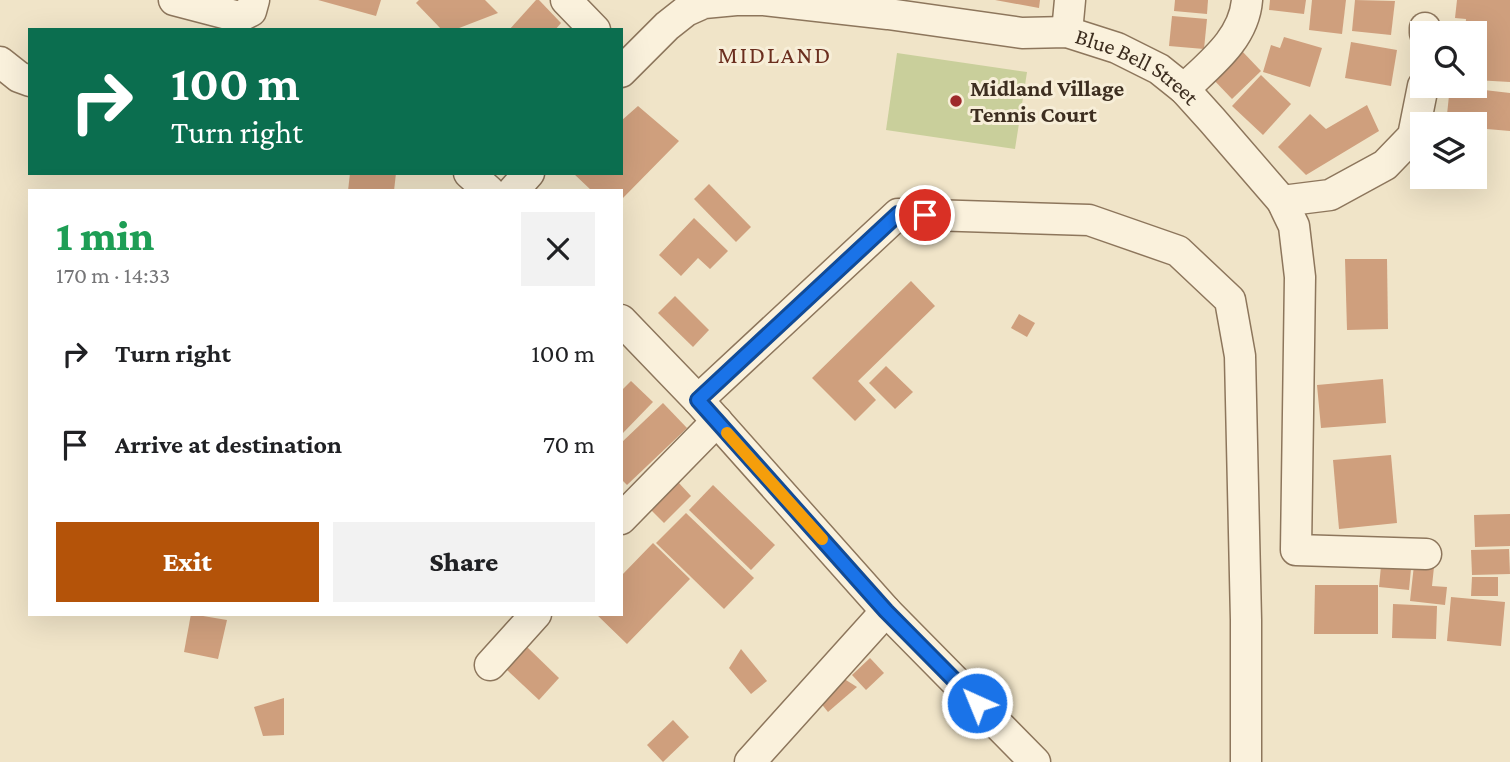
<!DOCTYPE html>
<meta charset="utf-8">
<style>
:root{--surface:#fff;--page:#f2f2f2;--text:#202124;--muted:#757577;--accent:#b45309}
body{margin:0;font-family:"Crimson Pro",serif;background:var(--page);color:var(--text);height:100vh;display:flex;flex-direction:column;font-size:26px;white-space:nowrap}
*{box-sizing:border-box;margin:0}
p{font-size:23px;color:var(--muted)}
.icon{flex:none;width:38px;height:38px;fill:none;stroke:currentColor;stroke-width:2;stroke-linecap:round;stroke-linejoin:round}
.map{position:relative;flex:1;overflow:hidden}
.drawer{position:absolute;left:28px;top:189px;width:595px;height:427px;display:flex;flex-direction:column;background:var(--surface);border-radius:0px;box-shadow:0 7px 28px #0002}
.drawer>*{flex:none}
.top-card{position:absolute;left:28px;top:28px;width:595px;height:147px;border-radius:0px;box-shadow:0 7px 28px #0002;background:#0b6e4f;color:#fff;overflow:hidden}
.controls{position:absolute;left:1410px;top:21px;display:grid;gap:14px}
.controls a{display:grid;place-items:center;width:77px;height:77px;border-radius:0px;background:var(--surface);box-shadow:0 7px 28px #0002;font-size:35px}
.pin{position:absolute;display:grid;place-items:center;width:60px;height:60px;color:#fff;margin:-30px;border:4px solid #fff;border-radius:50%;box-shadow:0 2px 7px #0007}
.me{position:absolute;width:77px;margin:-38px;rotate:316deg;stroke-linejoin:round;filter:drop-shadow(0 0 5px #0008)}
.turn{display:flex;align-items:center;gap:24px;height:147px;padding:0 28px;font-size:32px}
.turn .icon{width:91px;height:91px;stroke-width:2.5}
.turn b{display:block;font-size:49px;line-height:60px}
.round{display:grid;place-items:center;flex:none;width:74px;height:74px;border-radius:0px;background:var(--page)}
.headline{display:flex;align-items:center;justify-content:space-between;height:119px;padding:0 28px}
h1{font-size:42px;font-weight:800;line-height:52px;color:#1e9e55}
.button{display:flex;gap:14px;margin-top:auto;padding:14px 28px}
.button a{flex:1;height:80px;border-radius:0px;background:var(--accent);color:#fff;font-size:28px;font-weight:800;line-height:80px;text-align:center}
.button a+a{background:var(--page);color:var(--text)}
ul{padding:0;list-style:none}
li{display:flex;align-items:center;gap:21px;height:91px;padding:0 28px}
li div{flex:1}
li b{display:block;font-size:26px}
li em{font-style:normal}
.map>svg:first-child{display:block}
.green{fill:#c9cf9b}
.building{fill:#cf9f7d}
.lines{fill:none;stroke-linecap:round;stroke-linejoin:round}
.minor-casing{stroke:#8d765c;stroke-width:33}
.minor{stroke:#faf1dc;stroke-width:30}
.route-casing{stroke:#114b97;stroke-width:18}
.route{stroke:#1a73e8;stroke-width:12}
.slow{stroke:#f59e0b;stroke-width:12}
.poi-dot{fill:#9e2a2b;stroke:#f7eed8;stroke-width:2.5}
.labels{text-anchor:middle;stroke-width:6;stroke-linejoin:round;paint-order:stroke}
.street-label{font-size:23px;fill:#3d2e20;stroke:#f7eed8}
.poi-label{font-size:23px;font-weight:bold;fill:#3d2e20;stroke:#f7eed8;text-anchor:start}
.neighbourhood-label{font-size:24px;letter-spacing:2px;fill:#6b2e1e;stroke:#f7eed8}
</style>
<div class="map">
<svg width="1510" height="762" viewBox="0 0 1510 762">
<rect width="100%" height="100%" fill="#f0e4c8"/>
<polygon class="green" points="897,53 1027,72 1015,149 886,130"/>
<g class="building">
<polygon points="318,0 381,0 376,16"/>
<polygon points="419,0 485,0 498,13 454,30 442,30 416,3"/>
<polygon points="536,0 539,0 561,23 555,30 509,30"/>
<polygon points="995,0 1040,0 1039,8"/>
<polygon points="1175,0 1208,0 1207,14 1174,11"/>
<polygon points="1270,0 1306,0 1304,14 1269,10"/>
<polygon points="1312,0 1346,0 1342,34 1309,30"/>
<polygon points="1355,0 1395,1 1391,35 1352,31"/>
<polygon points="1457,0 1510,0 1510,82 1475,80 1475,33 1465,33 1466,19 1455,18"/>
<polygon points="1172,16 1207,19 1204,49 1169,46"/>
<polygon points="1284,37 1322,48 1310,87 1263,72 1271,45 1280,48"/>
<polygon points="1351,42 1397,50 1391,86 1345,78"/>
<polygon points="1241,50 1261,71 1232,99 1212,78"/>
<polygon points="1261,75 1291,104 1263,135 1232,106"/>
<polygon points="1450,86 1510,93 1510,131 1475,128 1475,124 1446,124"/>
<polygon points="1367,105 1379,131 1306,175 1278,147 1310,114 1326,129"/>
<polygon points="638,106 679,141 621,200 621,191 592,191 573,173 621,173 621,121"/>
<polygon points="350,173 396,173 394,191 348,191"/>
<polygon points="709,184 751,227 736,242 694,199"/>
<polygon points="694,218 728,251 710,269 698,258 681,276 659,255"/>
<polygon points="1345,259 1387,259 1388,329 1347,330"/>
<polygon points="911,281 935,306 858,381 876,400 855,421 812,378"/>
<polygon points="675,296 709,330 693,347 658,313"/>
<polygon points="1019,314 1035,323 1027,337 1011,328"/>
<polygon points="886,366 913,392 895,409 869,383"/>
<polygon points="1383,379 1386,423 1321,428 1317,385"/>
<polygon points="631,381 653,402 621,435 621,391"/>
<polygon points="663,403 687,428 627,485 621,479 621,443"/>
<polygon points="1391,455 1397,523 1339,529 1333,460"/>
<polygon points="678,482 691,496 664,523 650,509"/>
<polygon points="713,485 775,545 751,570 689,510"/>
<polygon points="686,513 754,578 724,609 656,543"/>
<polygon points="1510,514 1510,546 1475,547 1474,515"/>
<polygon points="653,543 690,579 627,644 596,614 621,614 621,576"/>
<polygon points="1509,549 1510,574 1472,575 1471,550"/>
<polygon points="1414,565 1434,567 1432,586 1447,587 1445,605 1410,601"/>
<polygon points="1381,566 1411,569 1409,590 1379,587"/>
<polygon points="1472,577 1498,577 1498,596 1471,596"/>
<polygon points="1315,585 1378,585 1378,634 1314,634"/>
<polygon points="1451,597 1505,602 1501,646 1447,641"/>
<polygon points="1393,604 1437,606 1436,639 1392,638"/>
<polygon points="191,614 227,620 218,659 184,652"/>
<polygon points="527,647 559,678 539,700 506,669"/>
<polygon points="741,649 767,681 751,694 729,668"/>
<polygon points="870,658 884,673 866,690 852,675"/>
<polygon points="838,675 857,687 828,712 815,696"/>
<polygon points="284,698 284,735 263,736 254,707"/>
<polygon points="673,720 689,737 663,762 647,745"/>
</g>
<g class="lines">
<defs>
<g id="minor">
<polyline points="174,0 239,17 251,11 254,0"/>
<polyline points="566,0 595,30"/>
<polyline points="1067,32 1070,0"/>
<polyline points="1425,33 1425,28"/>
<polyline points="0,62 19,77 30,81"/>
<path id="s1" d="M621 72 667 26 686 11 704 3 736 0H764L888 14 1022 33 1067 32 1117 48 1159 69 1184 89 1212 120 1282 201 1294 226 1300 277 1296 550 1426 554"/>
<path d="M1184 89C1210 64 1244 39 1247 0"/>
<polyline points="469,173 489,191"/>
<polyline points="513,191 529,173"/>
<polyline points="1282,201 1330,195 1385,165 1413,136 1423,86"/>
<polyline points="621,320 698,400 886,611 1035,762"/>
<polyline points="698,400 898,214 1089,220 1178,251 1230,300 1240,356 1246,620 1246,762"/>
<polyline points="621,519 717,421"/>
<polyline points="490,665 536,614"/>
<polyline points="750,762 886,611"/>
</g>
</defs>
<use href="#minor" class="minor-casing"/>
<use href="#minor" class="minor"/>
</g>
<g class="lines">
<defs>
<polyline id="route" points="925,215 898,214 698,400 886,611 977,703"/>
</defs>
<use href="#route" class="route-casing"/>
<use href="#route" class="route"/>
<polyline class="slow" points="727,433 822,539"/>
</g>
<circle class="poi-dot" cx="956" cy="101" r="7"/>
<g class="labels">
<g class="street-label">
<text dy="8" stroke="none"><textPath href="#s1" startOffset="553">Blue Bell Street</textPath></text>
</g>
<g class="poi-label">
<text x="970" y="96">Midland Village<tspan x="970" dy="26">Tennis Court</tspan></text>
</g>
<g class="neighbourhood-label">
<text x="775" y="63">MIDLAND</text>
</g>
</g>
</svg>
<div class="controls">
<a><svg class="icon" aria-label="search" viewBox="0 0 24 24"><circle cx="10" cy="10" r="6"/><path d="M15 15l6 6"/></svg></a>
<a><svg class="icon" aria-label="layers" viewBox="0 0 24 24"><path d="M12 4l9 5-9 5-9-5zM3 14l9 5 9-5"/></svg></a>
</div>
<div class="pin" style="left:925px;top:215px;background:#d93025"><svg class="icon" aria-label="arrive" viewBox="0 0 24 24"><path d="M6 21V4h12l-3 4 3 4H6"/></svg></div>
<svg class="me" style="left:977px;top:703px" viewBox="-20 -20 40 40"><circle r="17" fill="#1a73e8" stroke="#fff" stroke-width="3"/><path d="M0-11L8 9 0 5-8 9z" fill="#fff"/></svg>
<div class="top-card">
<div class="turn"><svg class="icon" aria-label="right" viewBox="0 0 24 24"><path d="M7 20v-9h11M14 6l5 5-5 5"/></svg><div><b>100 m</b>Turn right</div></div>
</div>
<section class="drawer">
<div class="headline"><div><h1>1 min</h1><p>170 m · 14:33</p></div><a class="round"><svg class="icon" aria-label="close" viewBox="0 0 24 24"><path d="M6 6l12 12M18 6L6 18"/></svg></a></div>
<ul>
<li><svg class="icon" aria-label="right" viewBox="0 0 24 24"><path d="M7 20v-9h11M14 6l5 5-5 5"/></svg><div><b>Turn right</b></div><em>100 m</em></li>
<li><svg class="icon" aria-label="arrive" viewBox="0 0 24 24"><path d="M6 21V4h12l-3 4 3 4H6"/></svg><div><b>Arrive at destination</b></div><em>70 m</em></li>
</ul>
<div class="button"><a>Exit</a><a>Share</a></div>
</section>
</div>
